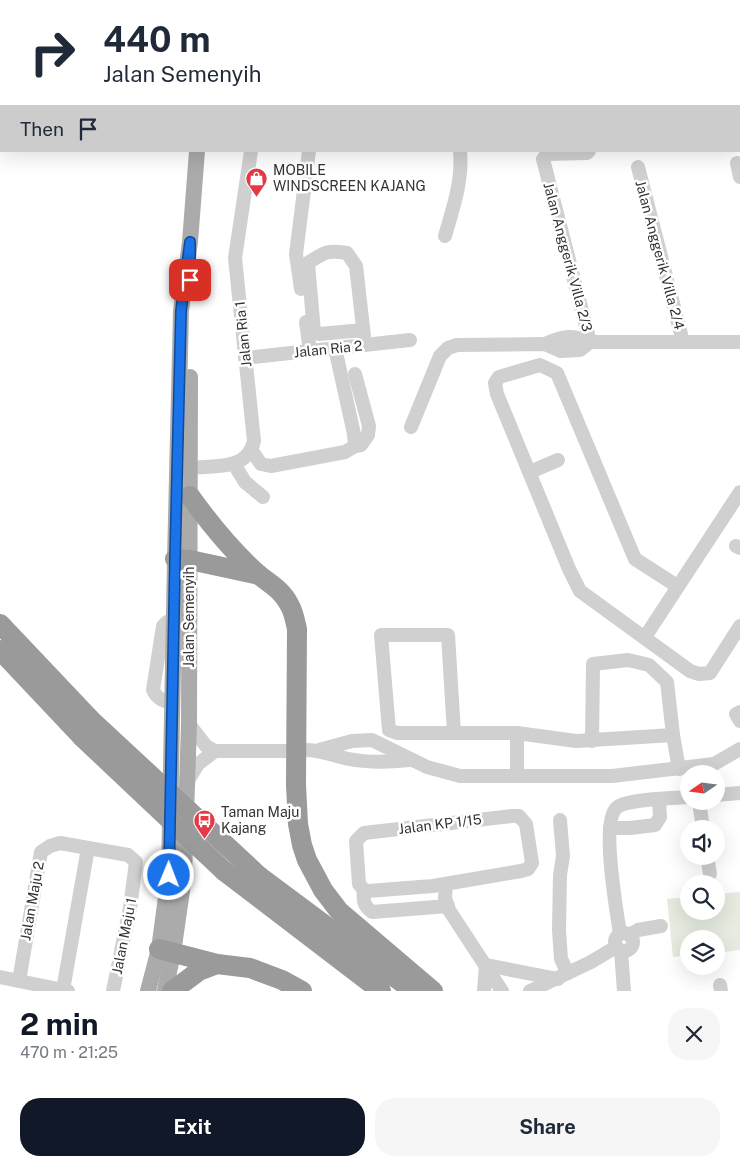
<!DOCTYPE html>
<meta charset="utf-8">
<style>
:root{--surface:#fff;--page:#f6f6f7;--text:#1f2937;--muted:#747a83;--accent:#111827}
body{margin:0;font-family:"Public Sans",sans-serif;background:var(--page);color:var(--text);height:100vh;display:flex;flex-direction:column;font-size:19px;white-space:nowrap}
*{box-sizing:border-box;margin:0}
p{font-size:16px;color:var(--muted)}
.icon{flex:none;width:28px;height:28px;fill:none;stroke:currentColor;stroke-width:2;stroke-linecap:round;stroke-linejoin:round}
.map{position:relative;height:991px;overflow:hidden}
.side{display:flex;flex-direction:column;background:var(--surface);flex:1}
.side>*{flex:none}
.top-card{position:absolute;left:0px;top:0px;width:740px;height:152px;box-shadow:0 5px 20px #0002;background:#fff;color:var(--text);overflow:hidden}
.needle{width:32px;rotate:256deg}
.fabs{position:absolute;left:680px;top:765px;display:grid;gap:10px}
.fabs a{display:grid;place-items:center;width:45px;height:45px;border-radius:50%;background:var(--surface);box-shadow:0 5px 20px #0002;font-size:25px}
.pin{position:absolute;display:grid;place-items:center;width:42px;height:42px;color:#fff;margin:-21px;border-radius:10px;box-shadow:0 2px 8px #0006}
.me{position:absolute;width:55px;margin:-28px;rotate:1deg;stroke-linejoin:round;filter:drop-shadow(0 0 4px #0008)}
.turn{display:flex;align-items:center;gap:18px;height:105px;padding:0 20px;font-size:22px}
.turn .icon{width:65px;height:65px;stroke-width:2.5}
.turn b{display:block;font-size:35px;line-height:42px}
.then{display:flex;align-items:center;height:48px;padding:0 20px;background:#0003;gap:10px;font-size:19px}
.round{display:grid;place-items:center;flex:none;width:52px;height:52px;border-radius:20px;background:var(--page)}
.head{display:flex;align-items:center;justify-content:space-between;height:85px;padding:0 20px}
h1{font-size:30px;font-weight:700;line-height:38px;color:var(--accent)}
.cta{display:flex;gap:10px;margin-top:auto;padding:10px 20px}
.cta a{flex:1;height:58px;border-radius:20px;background:var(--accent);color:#fff;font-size:20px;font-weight:700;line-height:58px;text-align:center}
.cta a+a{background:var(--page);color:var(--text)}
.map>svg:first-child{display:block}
.green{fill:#e6ecdf}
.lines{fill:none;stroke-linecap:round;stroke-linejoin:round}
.minor{stroke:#d0d0d0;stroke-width:14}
.major{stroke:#ababab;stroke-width:16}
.highway{stroke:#9a9a9a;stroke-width:20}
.highway-bridge{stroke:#9a9a9a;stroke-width:20}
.route-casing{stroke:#114b97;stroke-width:12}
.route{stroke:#1a73e8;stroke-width:9}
.labels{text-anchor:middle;stroke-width:5;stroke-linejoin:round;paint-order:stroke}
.poi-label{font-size:14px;fill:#333;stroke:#fff;text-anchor:start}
.street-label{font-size:14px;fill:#333;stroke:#fff}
</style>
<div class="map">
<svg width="740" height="991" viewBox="0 0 740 991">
<rect width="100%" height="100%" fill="#fff"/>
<polygon class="green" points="740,892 740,950 716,953 716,939 689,939 689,955 673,957 667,899 689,897 689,911 716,911 716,894"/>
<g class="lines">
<g class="minor">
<polyline points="450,0 450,1"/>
<polyline points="513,0 513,1"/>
<polyline points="650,0 650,1"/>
<polyline points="74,1 74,0"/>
<polyline points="548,1 549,0"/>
<polyline points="693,1 698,0"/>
<polyline points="589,151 587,153 547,154 543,159 590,342"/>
<polyline points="737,163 740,177"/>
<polyline points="638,167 683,342"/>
<path d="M445 236C453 208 463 180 460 151"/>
<polyline points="301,289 296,254 309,151"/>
<polyline points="306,322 310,351"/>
<path d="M363 330 319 334 314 332 308 263C325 252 326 250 347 253L356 266 365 345"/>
<path d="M545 344C563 336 572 334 590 342H740"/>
<polyline points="245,358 410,340"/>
<polyline points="355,374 369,426 368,435 361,445 355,446"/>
<polyline points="411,427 440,356 448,348 457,345 545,344 561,351 580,350 590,342"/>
<polyline points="252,451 261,464 271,466 345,452 355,446 354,434 335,348"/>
<polyline points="234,464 245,482 263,497"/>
<path d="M190 468C216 465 247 471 254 441L235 258 251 151"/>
<polyline points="530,472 558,460"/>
<polyline points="736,546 740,548"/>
<polyline points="677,586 635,559 557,373 540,365 499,377 495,383 497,394 569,569 580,591 690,671 699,674 710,673 740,626"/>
<polyline points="645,637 740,492"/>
<path d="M173 704C164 701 157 699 153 690L163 626 167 622 174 620"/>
<polyline points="740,712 736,714 740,721"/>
<polyline points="189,724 206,746 215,751 288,751"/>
<polyline points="454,733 397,733 389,730 381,635 448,635 454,733 517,733 517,776"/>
<polyline points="517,733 576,741 673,735 667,682 649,665 628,660 593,664 592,741"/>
<polyline points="673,735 679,769"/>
<path d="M306 750C321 750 334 756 349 759 369 763 390 762 409 760"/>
<polyline points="319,750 352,741 372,740 427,767 460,776 612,776 714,764 740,749"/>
<polyline points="187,782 198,764 215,751"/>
<polyline points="716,795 740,793"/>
<polyline points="699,801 703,829"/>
<polygon points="512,816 519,816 526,824 532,863 528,869 521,871 433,886 368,891 364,890 359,884 356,841 364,833"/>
<polyline points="560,820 563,856 560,875 559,930 561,959 568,973"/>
<polyline points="610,828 630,828 655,825 660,817 659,800"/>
<polyline points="707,856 710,874"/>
<polyline points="446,884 445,898 449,910 502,991"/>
<path d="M364 890C363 900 363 905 372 912L448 906"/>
<circle cx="624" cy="942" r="9"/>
<path d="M620 934C617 912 599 816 619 806 631 799 673 798 689 797"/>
<polyline points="629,935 638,930 661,926"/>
<polyline points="621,951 624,991"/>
<polyline points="486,965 558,979"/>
<polyline points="0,977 68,991"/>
<polyline points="19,981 41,852 50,846 60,843 128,855 136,862 130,908 113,991"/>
<polyline points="720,985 721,991"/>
<polyline points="63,990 88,848"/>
<polyline points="484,991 486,965"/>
<polyline points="530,991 591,962 616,947"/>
</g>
<g class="major">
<polyline points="217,1 217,0"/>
<polyline points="148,991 159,949 169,875 175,559 181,311 190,242 197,151"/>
<polyline points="165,991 173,953 184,877 189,724 190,377"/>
</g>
<g class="highway">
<path d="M190 496C210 524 233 552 259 575 270 584 282 590 289 604 294 612 295 621 297 629L296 785 298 824 302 845 307 860 323 890 339 911 433 991"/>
<polyline points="175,559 190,560 259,575"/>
<polyline points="0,624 90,719"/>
<polyline points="0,650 82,737"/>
<polyline points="224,871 381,991"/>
<polyline points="259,876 412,990"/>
<polyline points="159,949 217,964 250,968 282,980 302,991"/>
<polyline points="172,991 199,971 217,964"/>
</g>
<g class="highway-bridge">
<polyline points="90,719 259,876"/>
<polyline points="82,737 224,871"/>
</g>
</g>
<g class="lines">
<defs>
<polyline id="route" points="169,875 175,559 181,311 190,242 190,280"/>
</defs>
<use href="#route" class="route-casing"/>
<use href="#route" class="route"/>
</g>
<defs>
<symbol id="shop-pin" viewBox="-11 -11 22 30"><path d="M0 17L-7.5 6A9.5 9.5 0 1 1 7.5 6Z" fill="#e63946" stroke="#fff"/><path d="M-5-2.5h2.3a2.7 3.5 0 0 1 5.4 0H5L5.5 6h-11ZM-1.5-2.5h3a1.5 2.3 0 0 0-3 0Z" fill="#fff"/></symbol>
<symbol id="bus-pin" viewBox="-11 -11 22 30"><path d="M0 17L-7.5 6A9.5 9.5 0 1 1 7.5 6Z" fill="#e63946" stroke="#fff"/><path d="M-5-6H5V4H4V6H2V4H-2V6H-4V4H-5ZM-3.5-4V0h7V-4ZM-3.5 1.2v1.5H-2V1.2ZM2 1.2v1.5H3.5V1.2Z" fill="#fff"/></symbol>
</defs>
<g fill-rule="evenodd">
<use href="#shop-pin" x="244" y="166" width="25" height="34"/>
<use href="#bus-pin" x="192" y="808" width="25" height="34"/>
</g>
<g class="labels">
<g class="poi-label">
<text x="273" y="175">MOBILE<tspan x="273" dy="16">WINDSCREEN KAJANG</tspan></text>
<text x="221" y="817">Taman Maju<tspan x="221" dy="16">Kajang</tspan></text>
</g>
<g class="street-label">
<text transform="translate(660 255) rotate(75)" y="5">Jalan Anggerik Villa 2/4</text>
<text transform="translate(568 257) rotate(75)" y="5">Jalan Anggerik Villa 2/3</text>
<text transform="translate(243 334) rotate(-96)" y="5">Jalan Ria 1</text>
<text transform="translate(328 349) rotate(-6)" y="5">Jalan Ria 2</text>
<text transform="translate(189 617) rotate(-90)" y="5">Jalan Semenyih</text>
<text transform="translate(440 824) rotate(-7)" y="5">Jalan KP 1/15</text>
<text transform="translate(32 901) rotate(-80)" y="5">Jalan Maju 2</text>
<text transform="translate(124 936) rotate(-79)" y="5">Jalan Maju 1</text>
</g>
</g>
</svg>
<div class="fabs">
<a><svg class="needle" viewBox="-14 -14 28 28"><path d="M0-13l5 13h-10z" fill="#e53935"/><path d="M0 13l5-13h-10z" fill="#747a83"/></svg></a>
<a><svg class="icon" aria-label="sound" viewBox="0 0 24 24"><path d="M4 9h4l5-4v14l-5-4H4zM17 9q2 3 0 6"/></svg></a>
<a><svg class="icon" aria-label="search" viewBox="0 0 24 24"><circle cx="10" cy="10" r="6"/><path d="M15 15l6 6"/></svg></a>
<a><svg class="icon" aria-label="layers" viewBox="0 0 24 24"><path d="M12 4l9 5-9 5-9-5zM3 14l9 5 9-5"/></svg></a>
</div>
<div class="pin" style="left:190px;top:280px;background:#d93025"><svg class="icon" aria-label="arrive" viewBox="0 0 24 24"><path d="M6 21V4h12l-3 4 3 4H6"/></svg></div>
<svg class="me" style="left:169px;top:875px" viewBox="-20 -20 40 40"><circle r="17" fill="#1a73e8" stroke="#fff" stroke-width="3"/><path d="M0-11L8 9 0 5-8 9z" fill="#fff"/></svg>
<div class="top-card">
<div class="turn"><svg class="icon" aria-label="right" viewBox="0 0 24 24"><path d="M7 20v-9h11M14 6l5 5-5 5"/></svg><div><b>440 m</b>Jalan Semenyih</div></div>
<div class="then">Then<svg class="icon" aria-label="arrive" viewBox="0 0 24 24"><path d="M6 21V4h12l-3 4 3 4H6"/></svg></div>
</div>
</div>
<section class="side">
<div class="head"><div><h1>2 min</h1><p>470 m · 21:25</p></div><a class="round"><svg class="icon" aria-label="close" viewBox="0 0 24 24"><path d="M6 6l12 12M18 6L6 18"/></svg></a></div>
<div class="cta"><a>Exit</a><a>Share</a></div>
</section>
